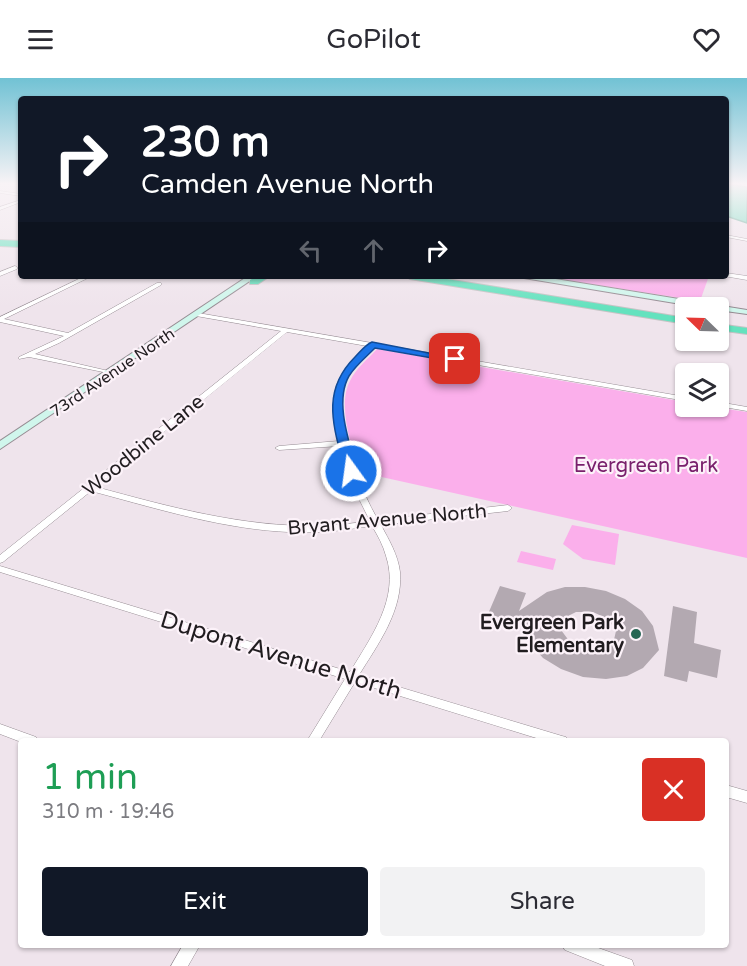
<!DOCTYPE html>
<meta charset="utf-8">
<style>
:root{--surface:#fff;--page:#f2f2f3;--text:#2b2b33;--muted:#7c7c81;--accent:#111827}
body{margin:0;font-family:"Varela Round",sans-serif;background:var(--page);color:var(--text);height:100vh;display:flex;flex-direction:column;font-size:22px;white-space:nowrap}
*{box-sizing:border-box;margin:0}
p{font-size:20px;color:var(--muted)}
.icon{flex:none;width:33px;height:33px;fill:none;stroke:currentColor;stroke-width:2;stroke-linecap:round;stroke-linejoin:round}
.map{position:relative;flex:1;overflow:hidden}
.details{position:absolute;left:18px;top:660px;width:711px;height:210px;display:flex;flex-direction:column;background:var(--surface);border-radius:6px;box-shadow:0 2px 4px #0004}
.details>*{flex:none}
.guide{position:absolute;left:18px;top:18px;width:711px;height:183px;border-radius:6px;box-shadow:0 2px 4px #0004;background:#111827;color:#fff;overflow:hidden}
.needle{width:39px;rotate:293deg}
.buttons{position:absolute;left:675px;top:219px;display:grid;gap:12px}
.buttons a{display:grid;place-items:center;width:54px;height:54px;border-radius:6px;background:var(--surface);box-shadow:0 2px 4px #0004;font-size:30px}
.pin{position:absolute;display:grid;place-items:center;width:51px;height:51px;color:#fff;margin:-26px;border-radius:12px;box-shadow:0 3px 9px #0006}
.me{position:absolute;width:66px;margin:-33px;rotate:346deg;stroke-linejoin:round;filter:drop-shadow(0 0 4px #0008)}
.turn{display:flex;align-items:center;gap:21px;height:126px;padding:0 24px;font-size:27px}
.turn .icon{width:78px;height:78px;stroke-width:2.5}
.turn b{display:block;font-size:42px;line-height:51px}
.lanes{display:flex;align-items:center;height:57px;padding:0 24px;background:#0003;justify-content:center;gap:30px;direction:ltr}
.lanes .off{opacity:.35}
.round{display:grid;place-items:center;flex:none;width:63px;height:63px;border-radius:6px;background:var(--page)}
.head{display:flex;align-items:center;justify-content:space-between;height:102px;padding:0 24px}
h1{font-size:36px;font-weight:600;line-height:45px;color:#1e9e55}
.button{display:flex;gap:12px;margin-top:auto;padding:12px 24px}
.button a{flex:1;height:69px;border-radius:6px;background:var(--accent);color:#fff;font-size:24px;font-weight:600;line-height:69px;text-align:center}
.button a+a{background:var(--page);color:var(--text)}
header{display:flex;justify-content:space-between;align-items:center;height:78px;padding:0 24px;background:var(--surface);font-size:27px;font-weight:600}
.map>svg:first-child{display:block}
.green{fill:#fbafeb}
.water{fill:#5ed8b6;stroke:#4ca089;stroke-width:1.5}
.building{fill:#b3a9b1;fill-rule:evenodd}
.lines{fill:none;stroke-linecap:round;stroke-linejoin:round}
.street-casing{stroke:#968c93;stroke-width:1}
.secondary-casing{stroke:#968c93;stroke-width:2}
.highway-casing{stroke:#c5c4c5;stroke-width:2}
.street{fill:#fff;fill-rule:evenodd}
.secondary{fill:#d0f6ec;fill-rule:evenodd}
.highway{fill:#64e2be;fill-rule:evenodd}
.route{fill:#1a73e8;stroke:#114b97;stroke-width:1.5}
.poi-dot{fill:#266654;stroke:#fcf2f9;stroke-width:2}
.labels{text-anchor:middle;stroke-width:4.5;stroke-linejoin:round;paint-order:stroke}
.far-street-label{font-size:16px;fill:#211d20;stroke:#fcf2f9}
.street-label{font-size:20px;fill:#211d20;stroke:#fcf2f9}
.park-label{font-size:20px;fill:#79206c;stroke:#fcf2f9}
.poi-label{font-size:20px;font-weight:bold;fill:#211d20;stroke:#fcf2f9;text-anchor:end}
.near-street-label{font-size:24px;fill:#211d20;stroke:#fcf2f9}
</style>
<header><svg class="icon" aria-label="menu" viewBox="0 0 24 24"><path d="M4 6h16M4 12h16M4 18h16"/></svg>GoPilot<svg class="icon" aria-label="heart" viewBox="0 0 24 24"><path d="M12 20l-8-8c-3-5 5-10 8-4 3-6 11-1 8 4z"/></svg></header>
<div class="map">
<svg width="747" height="888" viewBox="0 0 747 888">
<rect width="100%" height="100%" fill="#efe4ec"/>
<g class="green">
<polygon points="554,198 709,198 700,223 552,200"/>
<path d="M377 271 685 324 686 328 712 329 747 334V480L359 394C352 369 337 327 350 303 356 290 368 281 377 271Z"/>
<polygon points="572,447 619,456 615,487 583,481 563,466"/>
<polygon points="521,473 556,481 553,492 517,484"/>
</g>
<polygon class="water" points="726,106 747,109 747,145 726,138"/>
<g class="building">
<path d="M500 508 526 515 519 533 547 514 565 509H585L606 513 625 521 642 533 653 548 659 572 643 590 627 598 606 601 583 599 561 591 543 580 530 565 523 546 488 536ZM576 534H593L608 541 616 553 613 566 607 570 588 572 570 564 561 552V545L564 540Z"/>
<polygon points="673,528 697,534 694,565 721,572 717,600 689,593 687,604 664,598"/>
</g>
<g class="lines">
<defs>
<g id="street">
<polygon points="0,113 21,116 21,118 0,115"/>
<polygon points="21,122 21,124 0,132 0,129"/>
<polygon points="726,157 747,161 747,163 726,159"/>
<polygon points="15,188 17,189 17,191 0,198 0,194"/>
<polygon points="726,195 747,198 747,202 724,198 726,198"/>
<polygon points="85,198 92,198 4,241 68,255 157,205 161,205 161,207 59,265 35,276 113,294 113,296 29,279 19,281 19,279 64,258 0,244 0,239"/>
<path d="M198 235 686 319V323L374 269C364 279 352 288 346 300 340 312 342 324 343 337 348 375 359 409 378 442L508 427 512 430 508 433 381 447C389 462 398 477 400 494 403 533 378 566 359 597L562 658 566 659 568 663H546L355 604 319 663H307L345 601 0 494V488L350 594C371 559 400 520 386 478 383 467 378 458 372 448 356 450 339 453 322 454 244 458 166 433 91 413L3 484 0 485V477L281 253 196 238V236ZM287 254 367 268C330 305 330 312 339 363L279 368 275 370 279 372 340 368 351 405 370 443C353 445 336 448 319 448 242 449 170 429 96 409Z"/>
<polygon points="718,324 747,329 747,333 718,328"/>
<polygon points="0,646 36,659 38,663 21,664 0,656"/>
<polygon points="726,707 747,713 747,725 726,719"/>
<polygon points="183,867 200,867 188,888 171,888"/>
<polygon points="562,867 590,867 632,882 634,888 605,888 565,872"/>
</g>
<g id="secondary">
<polygon points="248,198 257,198 0,371 0,363"/>
<polygon points="520,198 537,198 747,232 747,236 718,232 718,230 705,230 524,200"/>
</g>
<g id="highway">
<polygon points="0,162 21,163 21,169 0,168"/>
<polygon points="258,198 270,198 258,206 250,206 250,202"/>
<polygon points="405,198 428,198 686,240 686,246 410,201"/>
<polygon points="718,246 747,250 747,256 718,252"/>
</g>
</defs>
<use href="#street" class="street-casing"/>
<use href="#secondary" class="secondary-casing"/>
<use href="#highway" class="highway-casing"/>
<use href="#street" class="street"/>
<use href="#secondary" class="secondary"/>
<use href="#highway" class="highway"/>
</g>
<linearGradient id="sky" x2="0" y2="1"><stop stop-color="#71c2d4"/><stop offset="0.46" stop-color="#f8f3f6"/><stop offset="1" stop-color="#f8f3f6" stop-opacity="0"/></linearGradient>
<rect width="747" height="230" fill="url(#sky)"/>
<path class="route" d="M372 264 460 281 455 284 375 270C366 279 355 288 349 298 334 324 350 366 357 393L351 397 345 393C334 349 320 314 355 279 360 274 365 267 372 264Z"/>
<circle class="poi-dot" cx="636" cy="556" r="6"/>
<g class="labels">
<g class="far-street-label">
<text transform="translate(112 294) rotate(-34)" y="6">73rd Avenue North</text>
</g>
<g class="street-label">
<text transform="translate(143 367) rotate(-39)" y="7">Woodbine Lane</text>
<text transform="translate(387 441) rotate(-5)" y="7">Bryant Avenue North</text>
</g>
<g class="park-label">
<text x="646" y="394">Evergreen Park</text>
</g>
<g class="poi-label">
<text x="624" y="551">Evergreen Park<tspan x="624" dy="23">Elementary</tspan></text>
</g>
<g class="near-street-label">
<text transform="translate(281 577) rotate(17)" y="8">Dupont Avenue North</text>
</g>
</g>
</svg>
<div class="buttons">
<a><svg class="needle" viewBox="-14 -14 28 28"><path d="M0-13l5 13h-10z" fill="#e53935"/><path d="M0 13l5-13h-10z" fill="#7c7c81"/></svg></a>
<a><svg class="icon" aria-label="layers" viewBox="0 0 24 24"><path d="M12 4l9 5-9 5-9-5zM3 14l9 5 9-5"/></svg></a>
</div>
<div class="pin" style="left:455px;top:281px;background:#d93025"><svg class="icon" aria-label="arrive" viewBox="0 0 24 24"><path d="M6 21V4h12l-3 4 3 4H6"/></svg></div>
<svg class="me" style="left:351px;top:393px" viewBox="-20 -20 40 40"><circle r="17" fill="#1a73e8" stroke="#fff" stroke-width="3"/><path d="M0-11L8 9 0 5-8 9z" fill="#fff"/></svg>
<div class="guide">
<div class="turn"><svg class="icon" aria-label="right" viewBox="0 0 24 24"><path d="M7 20v-9h11M14 6l5 5-5 5"/></svg><div><b>230 m</b>Camden Avenue North</div></div>
<div class="lanes"><svg class="icon off" aria-label="left" viewBox="0 0 24 24"><path d="M17 20v-9H6M10 6l-5 5 5 5"/></svg><svg class="icon off" aria-label="ahead" viewBox="0 0 24 24"><path d="M12 20V5M6 11l6-6 6 6"/></svg><svg class="icon" aria-label="right" viewBox="0 0 24 24"><path d="M7 20v-9h11M14 6l5 5-5 5"/></svg></div>
</div>
<section class="details">
<div class="head"><div><h1>1 min</h1><p>310 m · 19:46</p></div><a class="round" style="background:#d93025;color:#fff"><svg class="icon" aria-label="close" viewBox="0 0 24 24"><path d="M6 6l12 12M18 6L6 18"/></svg></a></div>
<div class="button"><a>Exit</a><a>Share</a></div>
</section>
</div>
